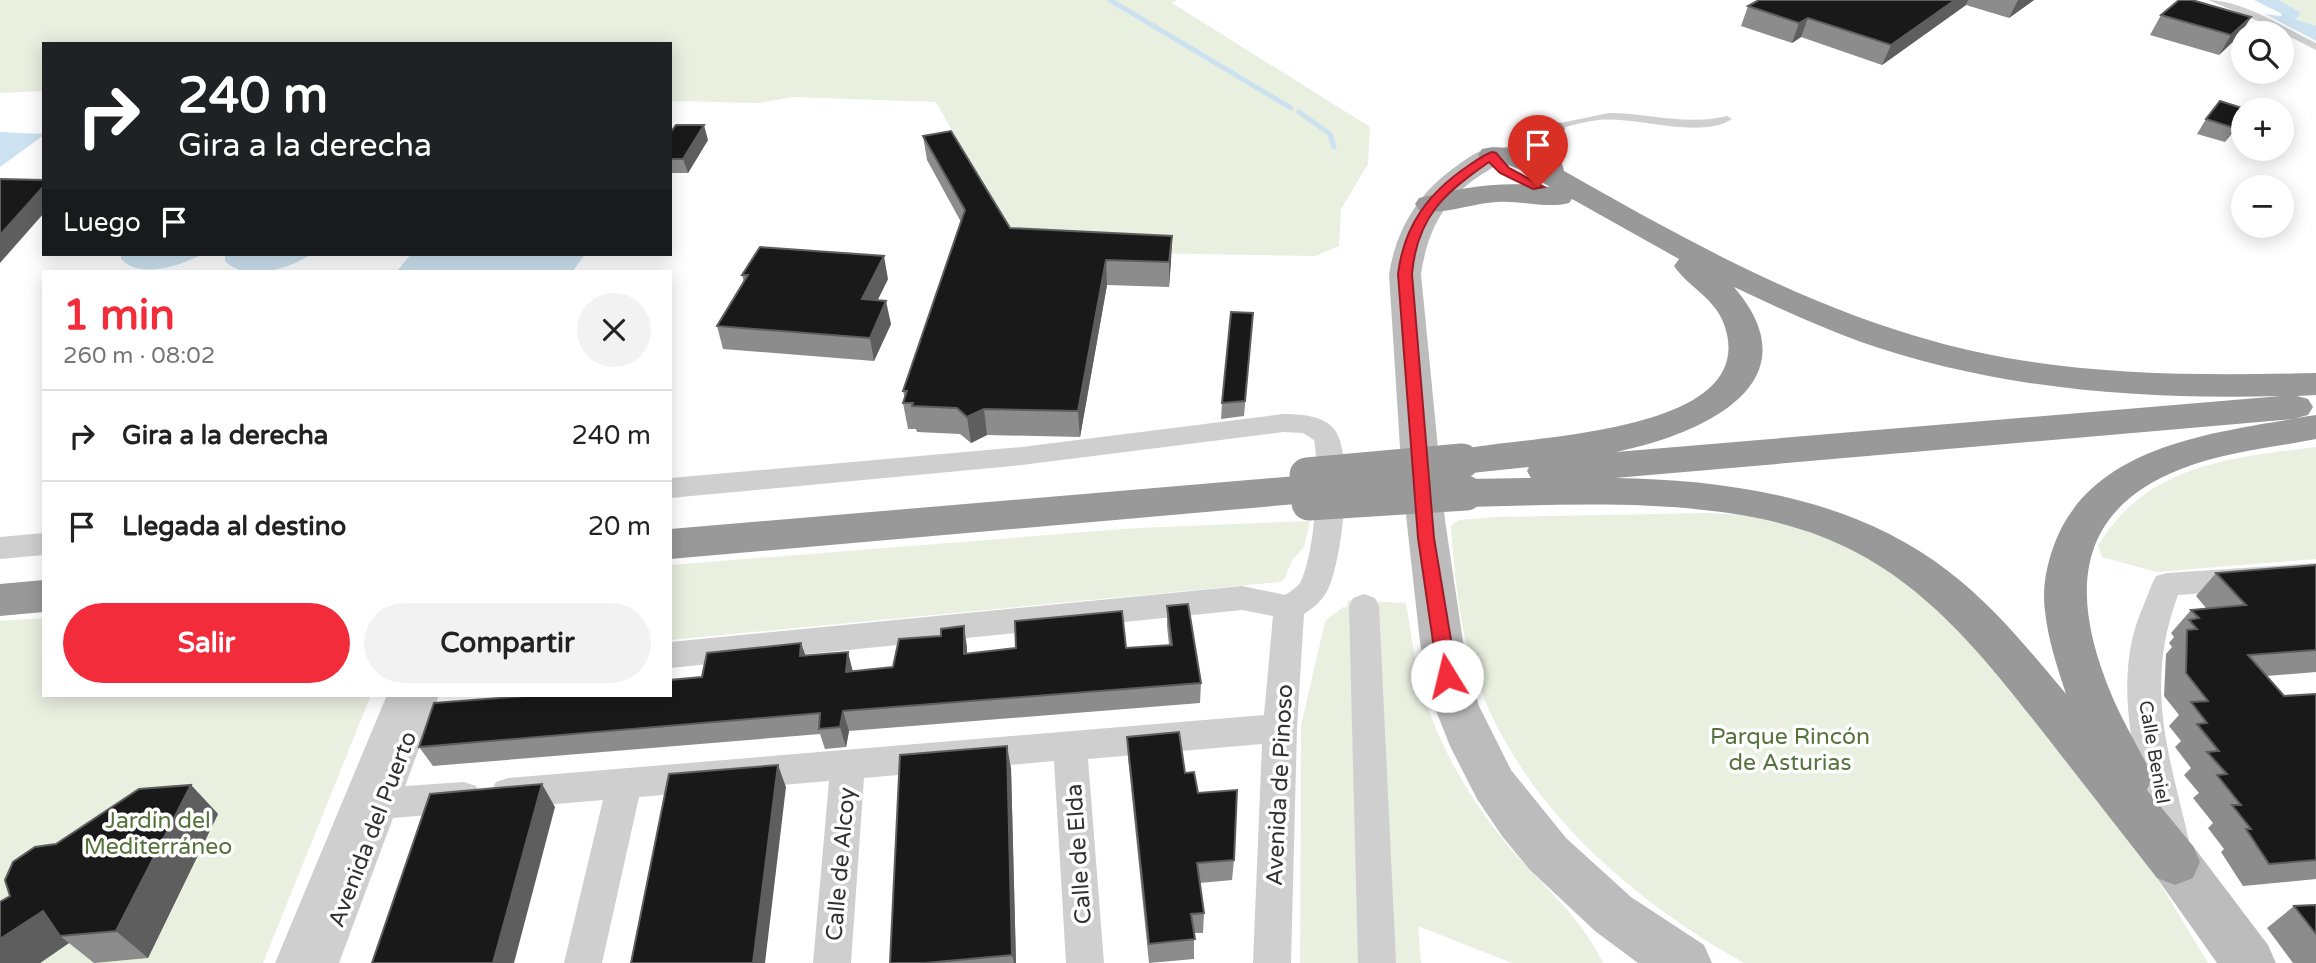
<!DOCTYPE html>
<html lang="es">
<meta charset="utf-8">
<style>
:root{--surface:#fff;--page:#f2f2f2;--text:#222;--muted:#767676;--line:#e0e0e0;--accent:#f22c3b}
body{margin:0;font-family:"Varela Round",sans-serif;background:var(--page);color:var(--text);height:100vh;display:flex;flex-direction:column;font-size:26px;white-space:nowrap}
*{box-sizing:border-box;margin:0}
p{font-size:23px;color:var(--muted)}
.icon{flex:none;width:38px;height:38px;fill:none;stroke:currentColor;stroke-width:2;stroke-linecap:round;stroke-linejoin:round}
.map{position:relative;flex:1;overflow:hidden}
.side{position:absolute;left:42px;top:270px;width:630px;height:427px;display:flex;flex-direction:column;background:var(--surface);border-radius:0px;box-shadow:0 4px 18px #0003}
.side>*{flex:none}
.top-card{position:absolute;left:42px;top:42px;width:630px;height:214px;border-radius:0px;box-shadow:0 4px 18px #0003;background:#202124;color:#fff;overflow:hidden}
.buttons{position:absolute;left:2231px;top:21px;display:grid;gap:14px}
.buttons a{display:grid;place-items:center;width:63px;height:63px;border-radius:50%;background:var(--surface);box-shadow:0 4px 18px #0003;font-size:35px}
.pin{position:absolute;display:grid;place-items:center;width:60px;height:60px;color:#fff;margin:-72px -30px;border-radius:50% 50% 50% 0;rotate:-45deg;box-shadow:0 0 7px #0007}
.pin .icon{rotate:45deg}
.me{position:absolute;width:77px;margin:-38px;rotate:351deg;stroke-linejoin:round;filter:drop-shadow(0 0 5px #0008)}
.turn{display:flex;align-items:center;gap:24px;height:147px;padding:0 21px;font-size:32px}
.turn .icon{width:91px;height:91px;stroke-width:2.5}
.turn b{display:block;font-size:49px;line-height:60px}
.then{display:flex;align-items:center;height:66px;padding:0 21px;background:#0003;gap:14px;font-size:26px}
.round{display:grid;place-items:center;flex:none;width:74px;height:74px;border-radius:37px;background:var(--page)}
.summary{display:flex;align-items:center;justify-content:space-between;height:119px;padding:0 21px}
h1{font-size:42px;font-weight:700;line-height:52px;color:var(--accent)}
.primary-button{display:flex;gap:14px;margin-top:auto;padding:14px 21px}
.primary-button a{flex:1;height:80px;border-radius:42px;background:var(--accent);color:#fff;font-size:28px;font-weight:700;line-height:80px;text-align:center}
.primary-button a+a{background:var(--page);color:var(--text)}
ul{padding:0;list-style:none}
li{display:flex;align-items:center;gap:21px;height:91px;padding:0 21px;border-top:2px solid var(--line)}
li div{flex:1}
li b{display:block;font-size:26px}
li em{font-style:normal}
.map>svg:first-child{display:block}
.green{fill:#e9f0e0}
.water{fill:#cce2f0}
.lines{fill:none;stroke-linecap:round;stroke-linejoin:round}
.stream{stroke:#cce2f0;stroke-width:5}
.canal{fill:#cce2f0;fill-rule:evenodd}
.lane{fill:#cfcfcf;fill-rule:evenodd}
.street{fill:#cfcfcf;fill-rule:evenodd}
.secondary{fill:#bcbcbc;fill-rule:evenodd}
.highway{fill:#999;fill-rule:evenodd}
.highway-bridge{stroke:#999;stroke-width:35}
.wall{fill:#8c8c8c}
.shaded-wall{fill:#5e5e5e}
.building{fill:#191919;stroke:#5e5e5e;stroke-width:2}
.route{fill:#f22c3b;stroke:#9d1d26;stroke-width:2}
.labels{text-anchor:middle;stroke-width:7;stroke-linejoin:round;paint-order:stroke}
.street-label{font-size:19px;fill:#323232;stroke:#fff}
.near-park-label{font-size:23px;fill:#55733b;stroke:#fff}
.near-street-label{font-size:23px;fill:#323232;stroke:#fff}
</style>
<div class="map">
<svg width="2316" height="963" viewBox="0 0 2316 963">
<rect width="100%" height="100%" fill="#fff"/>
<g class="green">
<polygon points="0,0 1177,0 1172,3 1370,127 1368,164 1341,209 1339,246 1315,256 1020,251 936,102 792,97 759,103 670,101 670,44 44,44 44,91 0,93"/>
<polygon points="2276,0 2316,0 2316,26 2297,20 2300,11"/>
<path d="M2316 447V559L2157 572 2102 557 2098 546C2147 464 2229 458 2316 447Z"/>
<path d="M1709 513 1743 515 1789 525 1831 539 1874 559 1980 640 2155 875 2208 963H1744C1633 901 1526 809 1480 688 1460 637 1455 580 1451 526L1459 520 1494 517Z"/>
<polygon points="1310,521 1304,547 1292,560 1285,578 1280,582 670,640 670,565 1137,528"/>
<path d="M1348 600 1406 603C1412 638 1416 674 1428 708 1444 755 1474 804 1505 842 1538 882 1581 916 1603 963H1512L1418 926 1421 963H1300L1301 726 1325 621 1343 607H1347Z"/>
<polygon points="44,618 44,695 371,695 263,963 0,963 0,621"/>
</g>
<g class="water">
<polygon points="2265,14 2289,17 2316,26 2316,41"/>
<polygon points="0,132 44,134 44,135 0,167"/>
<path d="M121 254H203C181 265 141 280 121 259Z"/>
<path d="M225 254H312C290 268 246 283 225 261Z"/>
<polygon points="411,254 585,254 573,271 398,270"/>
</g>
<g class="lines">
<g class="stream">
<polyline points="1110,0 1291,108"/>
<polyline points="1299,112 1330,134 1334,147"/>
</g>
<polygon class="canal" points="2254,0 2278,0 2301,12 2295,21 2283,21 2280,17 2282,14"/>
<g class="lane">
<path d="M2208 0C2242 0 2286 28 2316 43V50L2263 23Z"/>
<path d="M1609 113C1649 113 1687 126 1727 116L1732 119C1700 140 1636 116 1598 120 1562 124 1528 142 1496 157L1492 158 1487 155 1560 123Z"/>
</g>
<g class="street">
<path d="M1283 414C1298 414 1323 415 1334 429 1355 455 1342 557 1329 587 1324 599 1315 607 1304 614L1297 728 1291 963H1253L1262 744 1088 759 1104 963H1066L1054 761 864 778 851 963H813L829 781 639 797 602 963H564L603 800 508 808 496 804 490 793 496 782 508 778 1264 715 1273 616 1242 610 670 668V642L1242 586 1285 595C1291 591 1298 587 1301 581 1315 551 1320 472 1314 440L1303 433 1283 432 1022 465 670 498V478L1022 447Z"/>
<polygon points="44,533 44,555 0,559 0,537"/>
<path d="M2316 563V585L2178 595C2143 689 2170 756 2191 849L2186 861 2173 865 2160 861 2155 849C2141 781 2117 710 2132 640 2136 621 2145 603 2152 584L2156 576 2167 573Z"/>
<polygon points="1364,594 1375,598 1379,606 1396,963 1358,963 1349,606 1353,598"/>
<polygon points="387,695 439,695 405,786 464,782 476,786 482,797 476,808 464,812 393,818 339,963 275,963"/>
</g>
<g class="secondary">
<path d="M1492 147 1502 149 1506 155C1498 166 1483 173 1472 181 1440 206 1427 235 1421 274L1445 520 1465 655 1479 706 1511 770 1566 838 1631 897 1704 945 1712 963H1638L1595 931 1530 870 1502 836 1477 799 1450 746 1429 693 1420 642 1402 479 1389 274C1397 227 1419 192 1458 165 1469 157 1479 150 1492 147Z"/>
<polygon points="2175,839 2193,846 2268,945 2276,963 2217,963 2157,878 2150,862 2157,846"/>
</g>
<g class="highway">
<path d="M1551 121 1561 123 1565 129 1558 147 1564 171C1682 238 1802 305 1933 341 2056 376 2189 376 2316 373V395L2297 396 2308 399 2313 407 2308 415 2296 418 2316 415V439C2271 448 2224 452 2181 469 2071 512 2071 599 2112 696 2124 724 2140 750 2153 777L2147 790 2193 846 2200 862 2193 878 2175 885 2157 878C2119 829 2081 781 2043 732 1963 630 1896 547 1762 519 1666 499 1564 505 1466 507L1452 503 1447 493 1452 483 1466 479 1531 478 1527 471 1529 467 1462 474 1449 470 1443 461 1449 452C1508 435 1761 439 1725 327 1716 298 1690 289 1674 266L1679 259 1572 199 1569 203C1547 209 1520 200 1497 202 1472 203 1443 216 1419 210L1415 204 1419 198C1463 187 1506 180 1550 187L1524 171 1505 164 1482 161 1478 155 1482 149C1499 145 1514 148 1530 154 1530 142 1534 133 1541 123ZM1734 287C1776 307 1818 326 1861 342 1995 389 2140 400 2281 396L1616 452C1698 435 1818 385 1734 287ZM2293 419C2204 434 2087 449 2053 548 2046 568 2042 590 2045 611 2048 640 2057 666 2066 694 2029 650 1994 606 1948 571 1854 498 1730 480 1615 478Z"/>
<polygon points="1308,475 1322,479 1327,489 1322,499 1308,503 670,559 670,529"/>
<polygon points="44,580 44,612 0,616 0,584"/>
</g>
<g class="highway-bridge">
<polyline points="1307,475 1462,461"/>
<polyline points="1309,503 1466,493"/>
</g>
</g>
<g class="wall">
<polygon points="1759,0 2034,0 2009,18 1966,5 1882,65 1801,37 1792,43 1741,26 1748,6"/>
<polygon points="2161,15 2251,17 2239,36 2219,55 2150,35"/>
<polygon points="2244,110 2244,117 2225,142 2197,134 2206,119"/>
<polygon points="670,133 708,140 688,173 670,173"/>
<polygon points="923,136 1010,228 1172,236 1171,261 1169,287 1107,285 1080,437 987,435 971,443 960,434 917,432 916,429 908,429 903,403 905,399 903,391 961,222 927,160"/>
<polygon points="742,275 888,279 877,301 891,324 874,361 723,349 717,326 744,282"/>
<polygon points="1253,313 1244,416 1221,419 1222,403"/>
<polygon points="2316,565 2316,672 2267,676 2284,696 2316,694 2316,879 2243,886 2221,852 2224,849 2208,828 2213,823 2193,798 2199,793 2184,775 2191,768 2175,747 2181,741 2169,726 2179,715 2164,696 2166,654 2172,647 2169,643 2174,637 2171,633 2191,610 2206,608 2196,596 2216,573"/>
<polygon points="1167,606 1201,683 1200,703 849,731 846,747 825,749 820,734 433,766 419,747 670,695 702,677 801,643 805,655 853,671 893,667 967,647 967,654 1126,648 1169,645 1167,626"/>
<polygon points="1127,737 1185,773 1198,793 1234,860 1232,880 1200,883 1204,913 1203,933 1194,933 1194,959 1149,963 1128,758"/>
<polygon points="1011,768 1016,963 890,963"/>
<polygon points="191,785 218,814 148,958 94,963 69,943 40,963 0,963 10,896 56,844"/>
<polygon points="2316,905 2316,963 2293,963 2267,928 2294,906"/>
</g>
<g class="shaded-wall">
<polygon points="1955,0 1968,0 1966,5 1882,65 1891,45"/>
<polygon points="2018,0 2034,0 2009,18"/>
<polygon points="2251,17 2239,36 2219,55 2231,35"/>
<polygon points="1808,18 1801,37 1792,43 1799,23"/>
<polygon points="2244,116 2239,124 2225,142 2234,128"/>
<polygon points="704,125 708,140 688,173 683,159"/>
<polygon points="44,186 44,213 0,263 0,235"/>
<polygon points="1172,236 1171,261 1169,287 1169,262"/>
<polygon points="884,256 888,279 867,322 862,299"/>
<polygon points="1106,260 1107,285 1080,437 1078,411"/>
<polygon points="886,301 891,324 874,361 870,338"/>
<polygon points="984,409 987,435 971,443 967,417"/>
<polygon points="964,626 967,647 967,675 964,654"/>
<polygon points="801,643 808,663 800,656"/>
<polygon points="848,652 853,672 846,672"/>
<polygon points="843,711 849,731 846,747 840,727"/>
<polygon points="1007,746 1011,768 1016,963 1014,963 1012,955"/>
<polygon points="778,765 786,787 765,963 753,963"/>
<polygon points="542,784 555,807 514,963 493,963"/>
<polygon points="191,785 218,814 148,958 116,931"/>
<polygon points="43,911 60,936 69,943 40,963 0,963 0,939"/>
</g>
<g class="building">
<polygon points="1759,0 1955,0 1891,45 1808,18 1799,23 1748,6"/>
<polygon points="2179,0 2192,0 2251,17 2231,35 2161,15"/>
<polygon points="2220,101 2248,110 2244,110 2244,116 2234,128 2206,119"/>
<polygon points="676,125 704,125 683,159 670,159 670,133"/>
<polygon points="951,131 1010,228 1172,236 1169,262 1106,260 1078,411 984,409 967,417 957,408 912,406 913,403 903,403 907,391 903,391 965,210 923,136"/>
<polygon points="0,179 44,180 44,186 0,235"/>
<polygon points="760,247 884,256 862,299 886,301 870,338 717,326 748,275 742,275"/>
<polygon points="1231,312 1253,313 1245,401 1222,403"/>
<polygon points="2316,565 2316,650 2248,655 2284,696 2316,694 2316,860 2269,864 2246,829 2251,829 2232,805 2241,805 2217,775 2227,774 2207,752 2219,751 2197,724 2207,723 2191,702 2208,701 2186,673 2187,630 2197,629 2189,620 2199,618 2191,610 2246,605 2216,573"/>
<polygon points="1188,604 1201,683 843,711 840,727 819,729 820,713 419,747 434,703 538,695 670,695 670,680 702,677 707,653 801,643 800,656 848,652 846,672 893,667 899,639 941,636 941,629 964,626 964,654 1016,648 1015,621 1122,611 1126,648 1172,645 1167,606"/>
<polygon points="1179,732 1185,773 1194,772 1198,793 1237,790 1234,860 1197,863 1204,913 1191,914 1195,939 1149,944 1127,737"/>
<polygon points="1007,746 1012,955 925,963 890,963 900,755"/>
<polygon points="778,765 753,963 631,963 669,774"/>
<polygon points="542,784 493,963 372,963 430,794"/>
<polygon points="191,785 116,931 60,936 43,911 0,939 0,902 10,896 5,880 13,862 35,847 56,844 139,789"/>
<polygon points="2316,905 2316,934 2294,906"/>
</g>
<path class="route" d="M1492 152 1496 153 1509 168 1544 187 1533 189 1500 173 1489 162C1444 193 1417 217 1412 274L1434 538 1457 676 1454 681 1447 683 1441 681 1438 676 1418 538 1398 274C1404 226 1428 193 1468 166 1476 161 1483 155 1492 152Z"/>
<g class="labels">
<g class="street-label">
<text transform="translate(2155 752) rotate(80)" y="7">Calle Beniel</text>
</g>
<g class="near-park-label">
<text x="1790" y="744">Parque Rincón<tspan x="1790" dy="26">de Asturias</tspan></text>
<text x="158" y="828">Jardín del<tspan x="158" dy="26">Mediterráneo</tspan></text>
</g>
<g class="near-street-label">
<text transform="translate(1279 785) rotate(-87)" y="8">Avenida de Pinoso</text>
<text transform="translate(372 829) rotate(-69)" y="8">Avenida del Puerto</text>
<text transform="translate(1078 854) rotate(-94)" y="8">Calle de Elda</text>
<text transform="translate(840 864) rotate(-85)" y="8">Calle de Alcoy</text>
</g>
</g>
</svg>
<div class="buttons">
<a><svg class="icon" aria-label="search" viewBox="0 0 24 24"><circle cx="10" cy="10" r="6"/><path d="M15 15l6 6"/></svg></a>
<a>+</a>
<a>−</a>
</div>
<div class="pin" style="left:1538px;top:187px;background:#d93025"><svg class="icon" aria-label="arrive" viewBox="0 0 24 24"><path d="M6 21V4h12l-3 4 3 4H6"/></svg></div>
<svg class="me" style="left:1447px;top:676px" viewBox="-20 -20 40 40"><circle r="19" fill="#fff"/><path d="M0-13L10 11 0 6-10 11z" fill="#f22c3b"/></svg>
<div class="top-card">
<div class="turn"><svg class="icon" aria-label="right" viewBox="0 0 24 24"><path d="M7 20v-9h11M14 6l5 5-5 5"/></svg><div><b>240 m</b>Gira a la derecha</div></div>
<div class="then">Luego<svg class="icon" aria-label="arrive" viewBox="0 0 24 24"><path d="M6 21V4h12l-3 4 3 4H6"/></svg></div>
</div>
<section class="side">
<div class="summary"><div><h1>1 min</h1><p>260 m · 08:02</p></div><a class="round"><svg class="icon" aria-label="close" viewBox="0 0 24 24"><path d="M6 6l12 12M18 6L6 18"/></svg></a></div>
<ul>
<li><svg class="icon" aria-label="right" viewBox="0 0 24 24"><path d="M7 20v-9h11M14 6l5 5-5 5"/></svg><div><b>Gira a la derecha</b></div><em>240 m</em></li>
<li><svg class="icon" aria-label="arrive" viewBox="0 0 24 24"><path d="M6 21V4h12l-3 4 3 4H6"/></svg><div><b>Llegada al destino</b></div><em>20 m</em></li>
</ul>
<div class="primary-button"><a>Salir</a><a>Compartir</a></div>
</section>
</div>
